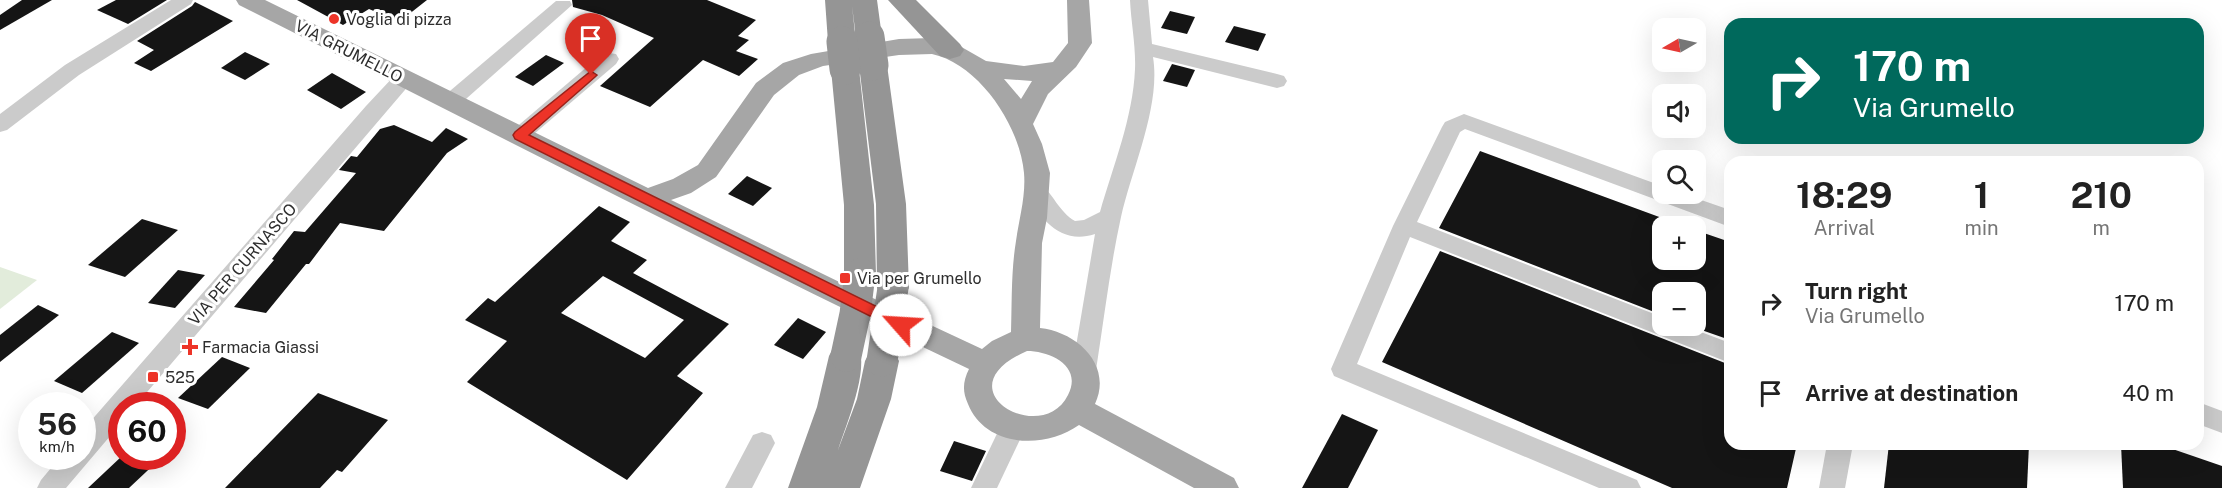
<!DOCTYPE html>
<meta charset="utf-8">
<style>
:root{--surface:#fff;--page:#f6f6f6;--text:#222;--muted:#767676}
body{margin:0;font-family:"Public Sans",sans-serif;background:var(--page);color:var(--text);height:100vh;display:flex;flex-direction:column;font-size:22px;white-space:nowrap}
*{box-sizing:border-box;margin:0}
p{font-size:20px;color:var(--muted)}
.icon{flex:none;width:33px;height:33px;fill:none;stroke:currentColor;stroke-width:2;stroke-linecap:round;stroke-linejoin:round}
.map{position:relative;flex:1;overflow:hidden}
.side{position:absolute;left:1724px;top:156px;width:480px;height:294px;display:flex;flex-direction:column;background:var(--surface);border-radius:18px;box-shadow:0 6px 24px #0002}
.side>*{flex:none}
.top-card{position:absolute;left:1724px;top:18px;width:480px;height:126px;border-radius:18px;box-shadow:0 6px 24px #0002;background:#00695c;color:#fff;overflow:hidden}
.needle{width:39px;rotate:261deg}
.tools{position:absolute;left:1652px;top:18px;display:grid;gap:12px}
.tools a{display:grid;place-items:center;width:54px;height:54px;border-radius:12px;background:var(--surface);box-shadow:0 6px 24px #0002;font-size:30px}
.speed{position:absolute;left:18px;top:392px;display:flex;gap:12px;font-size:30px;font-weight:700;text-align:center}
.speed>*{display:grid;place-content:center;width:78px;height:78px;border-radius:50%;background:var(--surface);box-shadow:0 6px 24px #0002;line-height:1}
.speed small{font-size:15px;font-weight:400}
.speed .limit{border:9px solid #d22;background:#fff;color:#111}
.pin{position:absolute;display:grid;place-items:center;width:51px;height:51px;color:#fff;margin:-62px -26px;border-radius:50% 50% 50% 0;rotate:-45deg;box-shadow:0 0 6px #0007}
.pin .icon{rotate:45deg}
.me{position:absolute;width:66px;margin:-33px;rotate:296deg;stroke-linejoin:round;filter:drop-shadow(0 0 4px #0008)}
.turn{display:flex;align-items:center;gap:21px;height:126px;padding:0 30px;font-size:27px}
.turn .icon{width:78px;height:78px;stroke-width:2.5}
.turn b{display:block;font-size:42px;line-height:51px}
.eta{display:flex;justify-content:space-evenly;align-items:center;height:102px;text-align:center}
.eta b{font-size:36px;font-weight:700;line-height:42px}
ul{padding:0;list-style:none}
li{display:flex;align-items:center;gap:18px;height:90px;padding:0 30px}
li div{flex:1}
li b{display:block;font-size:22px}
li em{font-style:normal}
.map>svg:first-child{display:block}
.green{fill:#e2ecdb}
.building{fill:#151515;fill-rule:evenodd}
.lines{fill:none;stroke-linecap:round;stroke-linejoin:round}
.minor{fill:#cbcbcb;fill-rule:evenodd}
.major{fill:#a6a6a6;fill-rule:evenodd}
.highway{fill:#959595;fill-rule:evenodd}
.highway-bridge{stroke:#959595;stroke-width:31}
.route{fill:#ed3428;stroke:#9a221a;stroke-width:1.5}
.poi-dot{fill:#ed3428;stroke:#fff;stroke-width:2}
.labels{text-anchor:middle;stroke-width:6;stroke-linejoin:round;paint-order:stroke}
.poi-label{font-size:16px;fill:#2e2e2e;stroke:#fff;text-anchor:start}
.street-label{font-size:16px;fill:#2e2e2e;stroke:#fff}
</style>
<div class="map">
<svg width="2222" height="488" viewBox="0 0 2222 488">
<rect width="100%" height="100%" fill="#fff"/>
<polygon class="green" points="0,267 37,280 0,309"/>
<g class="building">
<polygon points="22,0 52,0 0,30 0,15"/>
<polygon points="116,0 167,0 128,24 97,10"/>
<polygon points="297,0 427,0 399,22 369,9 343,25"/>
<polygon points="572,0 707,0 756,20 738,36 749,40 736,51 758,59 739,76 703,60 650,107 600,86 654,38 602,15 573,7"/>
<polygon points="195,2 233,21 151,71 134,63 154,50 137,41 192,6"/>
<polygon points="1170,11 1195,17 1187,34 1161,28"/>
<polygon points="1234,26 1266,34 1258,51 1225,42"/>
<polygon points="245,52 270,64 245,80 221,68"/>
<polygon points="546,55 564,63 533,86 515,77"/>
<polygon points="1172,64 1195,70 1187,87 1163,81"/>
<polygon points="332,73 366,92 341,109 307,90"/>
<polygon points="394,125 432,142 446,128 468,139 447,153 384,231 340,223 309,264 306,264 266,313 234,307 274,260 272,259 294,231 305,232 356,173 339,170 351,156 357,157 380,129"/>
<polygon points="1480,151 1662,218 1662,260 1695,260 1695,230 1730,242 1730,340 1690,326 1695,326 1695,292 1662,292 1662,315 1439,228"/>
<polygon points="747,176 772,188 753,206 728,194"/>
<path d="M599 206 630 222 611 241 647 260 633 273 729 324 677 376 703 393 627 480 467 382 507 341 465 320 488 298 495 302ZM603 276 684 320 645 358 561 313Z"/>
<polygon points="142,219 178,230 125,277 88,265"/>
<polygon points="1440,251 1730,365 1730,444 1797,444 1787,488 1672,488 1382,362"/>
<polygon points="178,270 205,275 175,308 148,303"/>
<polygon points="38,305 59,315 0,362 0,335"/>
<polygon points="798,318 826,332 803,359 774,345"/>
<polygon points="112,332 139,343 82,393 54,381"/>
<polygon points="222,357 250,368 208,409 178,398"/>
<polygon points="318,393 388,420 342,472 337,470 320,488 225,488"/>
<polygon points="1342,414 1378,430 1348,488 1302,488"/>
<polygon points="954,441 986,451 972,481 940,471"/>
<polygon points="1889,444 2029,444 2027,488 1884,488"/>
<polygon points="2121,444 2158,444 2222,466 2222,488 2123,488"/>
<polygon points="122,456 163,456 129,488 88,488"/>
</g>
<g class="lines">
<g class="minor">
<polygon points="171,0 193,0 191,4 79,75 7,130 0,132 0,114 65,65"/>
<path d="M1130 0H1148L1152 44 1277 74 1284 76 1287 81 1284 86 1277 88 1153 57C1161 106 1132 168 1121 217 1110 267 1104 319 1096 370L1093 377 1084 380 1075 377 1072 370 1095 234C1061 245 1041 220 1025 192L1028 186C1033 185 1038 183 1042 186 1052 192 1059 212 1075 221L1084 220 1100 212C1113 166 1133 118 1135 69 1136 47 1131 22 1130 0Z"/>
<polygon points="556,1 570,1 572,5 458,106 451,108 444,106 441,101 444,96"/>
<polygon points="609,53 616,54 619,59 616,64 527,140 520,142 513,140 510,135 513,130 602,54"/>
<polygon points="403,72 410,74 413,79 410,84 136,405 122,405 122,422 66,488 37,488 41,480 61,456 82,456 82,431 366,106 396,74"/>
<polygon points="1464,114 1662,186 1662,194 1684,194 1730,210 1730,227 1465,129 1460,132 1417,222 1662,317 1662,326 1685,326 1730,343 1730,363 1410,237 1357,364 1637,480 1641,488 1599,488 1334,376 1331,369 1393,226 1442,127 1445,122"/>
<polygon points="2198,402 2222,411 2222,433 2198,424"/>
<polygon points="1013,416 1022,419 1026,427 997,488 971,488 1004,419"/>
<polygon points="762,432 771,435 775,443 752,488 725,488 753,435"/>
<polygon points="1827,444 1853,444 1845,488 1819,488"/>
</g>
<path class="major" d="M236 0H265L648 188 673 179 698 165 756 83 783 63 811 54 899 39 932 38 958 45 986 61 1024 66 1053 62 1068 43 1067 0H1089L1092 43 1076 67 1048 94 1033 124 1042 144 1050 173 1047 218 1042 243 1040 328C1077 332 1113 365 1095 404L1234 478 1239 488H1194L1079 425C1044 450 985 447 968 404 962 391 963 381 969 369 723 252 482 127 239 5ZM932 54C979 64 1020 126 1024 173 1026 196 1019 219 1016 241 1011 271 1012 303 1011 332L992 341 982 349 862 293 671 200 691 193 716 177 774 95 799 75 823 66 899 55ZM1004 79 1032 81 1021 99ZM1027 351C1050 351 1083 366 1068 395 1042 448 939 389 1027 351Z"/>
<g class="highway">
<polygon points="825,0 877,0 882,37 879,43 869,46 859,43 856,37 852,6 856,42 852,48 842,51 832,48 828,42"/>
<polygon points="888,0 916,0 960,44 964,50 960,56 950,59 940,56"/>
<polygon points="873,56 883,59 887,65 906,204 909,288 904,297 893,301 882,297 877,288 876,204 859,65 863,59"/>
<polygon points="845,60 855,63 859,69 874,205 876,274 871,283 860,286 849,283 844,274 844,205 831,69 835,63"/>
<path d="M846 342 858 346C870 369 846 425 838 450L857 399 865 361 870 351 882 347 894 351 899 361 891 399 860 488H788L817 407 829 356 834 346Z"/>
</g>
<g class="highway-bridge">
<polyline points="869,37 873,65"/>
<polyline points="842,42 845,69"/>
<polyline points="846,356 855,314 860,274"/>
<polyline points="882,361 893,288"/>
</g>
</g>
<polygon class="route" points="591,71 597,75 595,77 529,135 906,321 908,325 906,329 896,329 515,139 513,135 515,132"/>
<g class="poi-dot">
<circle cx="334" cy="19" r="6"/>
<rect x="839" y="272" width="12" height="12" rx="3"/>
<path d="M187 338h6v6h6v6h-6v6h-6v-6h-6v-6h6z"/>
<rect x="147" y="371" width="12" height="12" rx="3"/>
</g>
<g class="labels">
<g class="poi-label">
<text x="346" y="25">Voglia di pizza</text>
<text x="857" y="284">Via per Grumello</text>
<text x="202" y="353">Farmacia Giassi</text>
<text x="165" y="383">525</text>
</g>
<g class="street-label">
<text transform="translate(349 51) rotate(27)" y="6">VIA GRUMELLO</text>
<text transform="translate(242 264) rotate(-49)" y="6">VIA PER CURNASCO</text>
</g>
</g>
</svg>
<div class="tools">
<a><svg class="needle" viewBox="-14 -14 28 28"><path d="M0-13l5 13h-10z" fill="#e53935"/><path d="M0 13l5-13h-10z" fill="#767676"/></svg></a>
<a><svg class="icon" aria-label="sound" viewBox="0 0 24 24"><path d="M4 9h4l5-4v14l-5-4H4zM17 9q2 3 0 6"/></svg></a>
<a><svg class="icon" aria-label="search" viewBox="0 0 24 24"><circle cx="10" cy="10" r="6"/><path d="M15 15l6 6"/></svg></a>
<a>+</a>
<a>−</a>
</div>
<div class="speed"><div>56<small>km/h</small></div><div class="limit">60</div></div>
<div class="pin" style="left:591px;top:75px;background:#d93025"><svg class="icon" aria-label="arrive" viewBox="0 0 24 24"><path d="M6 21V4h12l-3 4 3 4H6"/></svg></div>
<svg class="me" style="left:901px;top:325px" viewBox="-20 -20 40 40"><circle r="19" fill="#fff"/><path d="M0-13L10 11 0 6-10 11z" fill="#ed3428"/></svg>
<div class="top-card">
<div class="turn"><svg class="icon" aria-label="right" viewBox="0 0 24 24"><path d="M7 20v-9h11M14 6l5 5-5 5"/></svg><div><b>170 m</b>Via Grumello</div></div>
</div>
<section class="side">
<div class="eta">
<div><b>18:29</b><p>Arrival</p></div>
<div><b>1</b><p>min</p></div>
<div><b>210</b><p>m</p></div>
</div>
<ul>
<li><svg class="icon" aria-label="right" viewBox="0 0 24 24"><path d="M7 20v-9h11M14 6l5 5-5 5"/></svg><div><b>Turn right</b><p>Via Grumello</p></div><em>170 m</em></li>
<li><svg class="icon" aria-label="arrive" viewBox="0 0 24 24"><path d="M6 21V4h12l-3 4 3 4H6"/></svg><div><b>Arrive at destination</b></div><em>40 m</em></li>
</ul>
</section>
</div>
